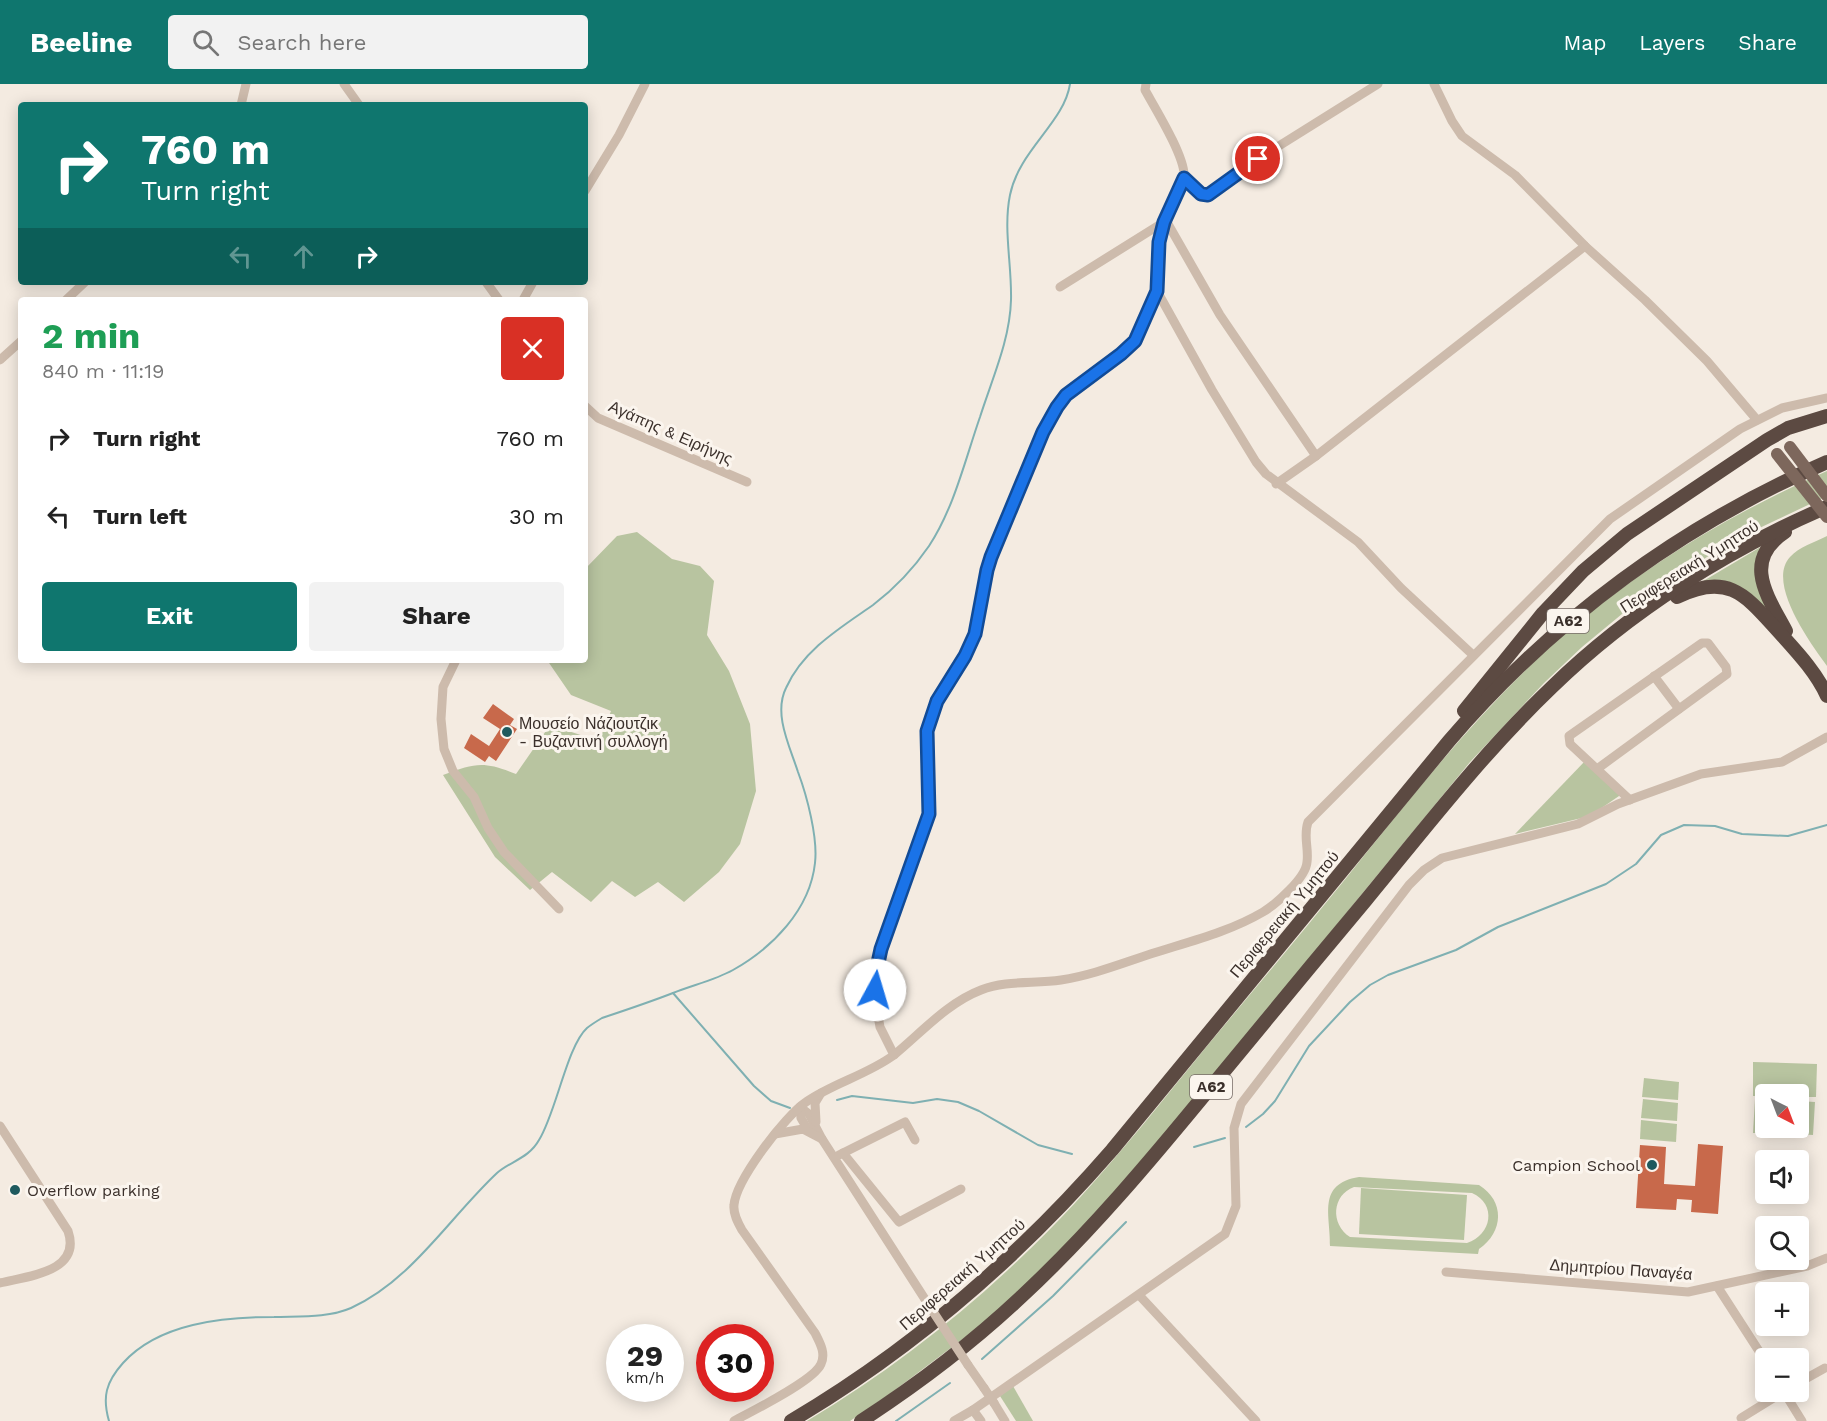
<!DOCTYPE html>
<meta charset="utf-8">
<style>
:root{--surface:#fff;--page:#f2f2f2;--text:#222;--muted:#767676;--accent:#0f766e}
body{margin:0;font-family:"Work Sans",sans-serif;background:var(--page);color:var(--text);height:100vh;display:flex;flex-direction:column;font-size:22px;white-space:nowrap}
*{box-sizing:border-box;margin:0}
p{font-size:20px;color:var(--muted)}
.icon{flex:none;width:33px;height:33px;fill:none;stroke:currentColor;stroke-width:2;stroke-linecap:round;stroke-linejoin:round}
.map{position:relative;flex:1;overflow:hidden}
.drawer{position:absolute;left:18px;top:213px;width:570px;height:366px;display:flex;flex-direction:column;background:var(--surface);border-radius:6px;box-shadow:0 3px 15px #0003}
.drawer>*{flex:none}
.hud{position:absolute;left:18px;top:18px;width:570px;height:183px;border-radius:6px;box-shadow:0 3px 15px #0003;background:#0f766e;color:#fff;overflow:hidden}
.needle{width:39px;rotate:138deg}
.fabs{position:absolute;left:1755px;top:1000px;display:grid;gap:12px}
.fabs a{display:grid;place-items:center;width:54px;height:54px;border-radius:6px;background:var(--surface);box-shadow:0 3px 15px #0003;font-size:30px}
.speed{position:absolute;left:606px;top:1240px;display:flex;gap:12px;font-size:30px;font-weight:700;text-align:center}
.speed>*{display:grid;place-content:center;width:78px;height:78px;border-radius:50%;background:var(--surface);box-shadow:0 3px 15px #0003;line-height:1}
.speed small{font-size:15px;font-weight:400}
.speed .limit{border:9px solid #d22;background:#fff;color:#111}
.pin{position:absolute;display:grid;place-items:center;width:51px;height:51px;color:#fff;margin:-26px;border:3px solid #fff;border-radius:50%;box-shadow:0 2px 6px #0007}
.me{position:absolute;width:66px;margin:-33px;rotate:6deg;stroke-linejoin:round;filter:drop-shadow(0 0 4px #0008)}
.turn{display:flex;align-items:center;gap:21px;height:126px;padding:0 24px;font-size:27px}
.turn .icon{width:78px;height:78px;stroke-width:2.5}
.turn b{display:block;font-size:42px;line-height:51px}
.lanes{display:flex;align-items:center;height:57px;padding:0 24px;background:#0003;justify-content:center;gap:30px;direction:ltr}
.lanes .off{opacity:.35}
.round{display:grid;place-items:center;flex:none;width:63px;height:63px;border-radius:6px;background:var(--page)}
.overview{display:flex;align-items:center;justify-content:space-between;height:102px;padding:0 24px}
h1{font-size:36px;font-weight:700;line-height:45px;color:#1e9e55}
.action{display:flex;gap:12px;margin-top:auto;padding:12px 24px}
.action a{flex:1;height:69px;border-radius:6px;background:var(--accent);color:#fff;font-size:24px;font-weight:700;line-height:69px;text-align:center}
.action a+a{background:var(--page);color:var(--text)}
ul{padding:0;list-style:none}
li{display:flex;align-items:center;gap:18px;height:78px;padding:0 24px}
li div{flex:1}
li b{display:block;font-size:22px}
li em{font-style:normal}
header{display:flex;align-items:center;gap:36px;box-sizing:border-box;height:84px;padding:0 30px;background:var(--accent);color:#fff}
header strong{font-size:28px}
nav{display:flex;gap:33px;margin-inline-start:auto;font-size:21px}
.search{width:420px;height:54px;background:var(--page);display:flex;align-items:center;gap:15px;box-sizing:border-box;padding:0 21px;border-radius:6px;color:var(--muted);font-size:22px}
.map>svg:first-child{display:block}
.green{fill:#b8c4a0;fill-rule:evenodd}
.lines{fill:none;stroke-linecap:round;stroke-linejoin:round}
.stream{stroke:#7fb0b2;stroke-width:2}
.building{fill:#c8694b}
.minor{stroke:#cdbbac;stroke-width:9}
.highway{stroke:#5c4a42;stroke-width:14}
.minor-bridge{stroke:#cdbbac;stroke-width:9}
.major-bridge{stroke:#7d675c;stroke-width:12}
.route-casing{stroke:#114b97;stroke-width:15}
.route{stroke:#1a73e8;stroke-width:10}
.poi-dot{fill:#1f5a5e;stroke:#fbf5ee;stroke-width:2}
.labels{text-anchor:middle;stroke-width:6;stroke-linejoin:round;paint-order:stroke}
.shield{fill:#fbf5ee;stroke:#756b66;stroke-width:1.5}
.shield-label{font-size:15px;font-weight:bold;fill:#3b302b}
.street-label{font-size:16px;fill:#3b302b;stroke:#fbf5ee}
.poi-label{font-size:16px;fill:#3b302b;stroke:#fbf5ee;text-anchor:start}
</style>
<header>
<strong>Beeline</strong>
<div class="search"><svg class="icon" aria-label="search" viewBox="0 0 24 24"><circle cx="10" cy="10" r="6"/><path d="M15 15l6 6"/></svg>Search here</div>
<nav><a>Map</a><a>Layers</a><a>Share</a></nav>
</header>
<div class="map">
<svg width="1827" height="1337" viewBox="0 0 1827 1337">
<rect width="100%" height="100%" fill="#f4ebe1"/>
<g class="green">
<path d="M1827 387V412L1751 448 1707 473 1622 530 1582 563 1544 599 1470 678 1194 1015 1090 1136 1016 1210 976 1245 891 1309 850 1337H807C906 1278 996 1204 1075 1119 1121 1069 1164 1015 1207 962 1254 906 1301 850 1347 793 1416 707 1485 619 1569 546 1647 480 1734 428 1827 387Z"/>
<path d="M637 448 672 475 700 482 714 497 707 551 729 587 750 640 756 707 740 760 719 788 684 818 658 798 635 813 612 797 591 818 552 788 530 806 495 773 443 691C476 679 483 677 516 690L550 641 599 657 611 627 571 611 547 576H585V485L617 452Z"/>
<path d="M1827 452V582C1811 560 1766 499 1790 473 1799 463 1815 458 1827 452Z"/>
<polygon points="1769,458 1762,470 1770,527 1700,499"/>
<polygon points="1586,676 1619,709 1619,712 1590,732 1515,750"/>
<polygon points="1753,978 1817,980 1816,1013 1799,1013 1798,1011 1753,1012"/>
<polygon points="1644,994 1679,998 1678,1016 1642,1013"/>
<polygon points="1643,1015 1678,1019 1677,1037 1641,1034"/>
<polygon points="1755,1015 1765,1016 1766,1044 1773,1044 1772,1049 1753,1049"/>
<polygon points="1799,1017 1815,1018 1813,1051 1795,1050 1796,1044 1798,1044"/>
<polygon points="1641,1036 1677,1040 1676,1058 1640,1055"/>
<path d="M1359 1093 1479 1101C1505 1117 1504 1148 1479 1165L1478 1170 1330 1162C1331 1132 1316 1100 1359 1093ZM1354 1103 1472 1109C1497 1120 1492 1151 1467 1159L1350 1153C1330 1140 1332 1111 1354 1103Z"/>
<polygon points="1361,1104 1467,1111 1464,1156 1359,1150"/>
<polygon points="1013,1302 1033,1337 1016,1337 1000,1312"/>
</g>
<g class="lines">
<g class="stream">
<polyline points="673,909 754,1002 771,1017 790,1024"/>
<polyline points="837,1016 852,1012 913,1019 937,1015 958,1018 979,1027 1038,1061 1072,1070"/>
<polyline points="1246,1043 1263,1030 1275,1017 1309,962 1350,918 1370,901 1388,891 1456,866 1498,843 1606,800 1636,780 1661,751 1684,741 1715,742 1742,750 1788,752 1827,741"/>
<polyline points="1194,1063 1225,1054"/>
<polyline points="982,1275 1053,1212 1126,1138"/>
<path d="M109 1337C102 1313 106 1298 123 1279 159 1239 223 1233 274 1233 299 1232 328 1234 351 1224 412 1196 449 1134 497 1089 511 1077 529 1074 539 1056 556 1029 567 962 587 944 592 940 597 937 602 934 626 926 650 918 673 909 693 901 715 896 733 886 772 864 810 826 815 779 818 754 807 712 798 688 790 663 773 630 786 604 803 566 840 544 873 521 894 505 914 484 929 462 954 424 965 376 980 333 992 295 1010 256 1011 216 1012 181 1003 145 1010 111 1019 66 1064 39 1070 0"/>
<polyline points="896,1337 950,1299"/>
</g>
</g>
<g class="building">
<polygon points="493,620 514,635 510,641 517,645 496,677 489,672 485,678 464,664 471,650 489,662 500,645 483,634"/>
<polygon points="1698,1060 1723,1062 1718,1130 1691,1128 1692,1116 1677,1115 1676,1126 1636,1124 1640,1061 1666,1063 1664,1100 1695,1102"/>
</g>
<g class="lines">
<g class="minor">
<polyline points="344,0 359,21"/>
<polyline points="1434,0 1452,37 1462,52 1515,91 1585,162 1645,216 1707,277 1757,336"/>
<polyline points="241,21 246,0"/>
<polyline points="1184,94 1201,110 1208,111 1258,75 1378,0"/>
<polyline points="585,107 619,51 645,0"/>
<polyline points="486,198 499,216"/>
<polyline points="1060,203 1164,138 1168,140 1220,231 1316,372"/>
<polyline points="1157,207 1212,306 1256,378 1266,390 1358,458 1401,504 1473,571"/>
<polyline points="66,216 85,198"/>
<polyline points="523,216 533,198"/>
<polyline points="0,276 21,257"/>
<polyline points="585,322 598,334 747,398"/>
<polyline points="1276,400 1316,372 1585,162"/>
<polyline points="456,576 443,603 441,635 444,665 453,687 474,713 488,744 504,768 559,825"/>
<polyline points="1654,592 1679,625"/>
<polyline points="1597,685 1727,590 1726,583 1708,559 1702,559 1569,652 1570,660 1630,716"/>
<path d="M894 971 880 943 876 920 875 893 881 865 929 730 927 647 937 617 965 572 975 550 987 486 1043 348 1066 311 1128 265C1139 251 1152 224 1157 208 1163 185 1156 162 1163 139 1168 124 1182 109 1184 93 1186 74 1155 24 1145 6L1146 0"/>
<polyline points="800,1023 809,1030 822,1055 930,1223"/>
<polyline points="800,1023 801,1034 808,1046"/>
<polyline points="816,1038 815,1019 821,1009"/>
<path d="M0 1042 68 1147C82 1188 28 1192 0 1199"/>
<polyline points="775,1050 803,1045 822,1055"/>
<polyline points="843,1069 899,1138 961,1105"/>
<polyline points="839,1071 905,1038 915,1056"/>
<polyline points="1446,1188 1688,1208 1807,1182 1827,1174"/>
<polyline points="1717,1202 1766,1278"/>
<polyline points="1139,1211 1256,1337"/>
<polyline points="968,1281 984,1304"/>
<polyline points="1798,1299 1825,1284"/>
<polyline points="1784,1308 1802,1337"/>
<polyline points="994,1319 1005,1337"/>
<polyline points="973,1326 981,1337"/>
<polyline points="1741,1334 1783,1308"/>
<path d="M734 1337C752 1327 814 1297 821 1280 826 1269 820 1259 815 1249L742 1146C738 1139 733 1130 734 1121 736 1096 785 1032 806 1018 833 999 867 991 894 971 921 949 947 919 981 906 1006 896 1034 900 1061 896 1094 891 1125 878 1157 868 1192 857 1231 847 1263 828 1276 820 1306 794 1307 778 1309 764 1303 752 1308 738L1610 435 1740 345 1782 324 1827 314"/>
<polyline points="954,1337 973,1326 1225,1150 1236,1122 1234,1044 1241,1020 1409,801 1424,786 1442,774 1578,740 1618,720 1701,690 1782,678 1827,653"/>
</g>
<g class="highway">
<path d="M1785 448C1741 477 1768 513 1786 547"/>
<path d="M1677 513C1729 487 1747 513 1779 548 1797 568 1816 588 1827 612"/>
<polyline points="1464,627 1543,529 1583,487 1627,450 1767,356 1788,344 1827,332"/>
<path d="M791 1337C913 1265 1019 1173 1112 1066L1449 657C1553 536 1680 442 1827 378"/>
<path d="M861 1337C918 1300 972 1259 1021 1213 1090 1149 1151 1076 1211 1003 1262 941 1314 878 1366 816 1426 743 1484 668 1552 603 1630 527 1727 466 1827 423"/>
</g>
<g class="minor-bridge">
<polyline points="930,1223 968,1281"/>
<polyline points="984,1304 994,1319"/>
</g>
<g class="major-bridge">
<polyline points="1790,363 1827,412"/>
<polyline points="1777,370 1827,433"/>
</g>
</g>
<g class="lines">
<defs>
<polyline id="route" points="875,906 875,893 881,865 929,730 927,647 937,617 965,572 975,550 987,486 991,473 1043,348 1057,323 1066,311 1121,270 1135,257 1157,207 1159,158 1164,138 1184,94 1201,110 1208,111 1258,75"/>
</defs>
<use href="#route" class="route-casing"/>
<use href="#route" class="route"/>
</g>
<g class="poi-dot">
<circle cx="507" cy="648" r="6"/>
<circle cx="1652" cy="1081" r="6"/>
<circle cx="15" cy="1106" r="6"/>
</g>
<g class="labels">
<g class="shield">
<rect x="1547" y="525" width="42" height="24" rx="4.5"/>
<rect x="1190" y="991" width="42" height="24" rx="4.5"/>
</g>
<g class="shield-label">
<text x="1568" y="542">Α62</text>
<text x="1211" y="1008">Α62</text>
</g>
<g class="street-label">
<text transform="translate(671 348) rotate(24)" y="6">Αγάπης &amp; Ειρήνης</text>
<text transform="translate(1689 482) rotate(-32)" y="6">Περιφερειακή Υμηττού</text>
<text transform="translate(1284 830) rotate(-50)" y="6">Περιφερειακή Υμηττού</text>
<text transform="translate(1621 1185) rotate(4)" y="6">Δημητρίου Παναγέα</text>
<text transform="translate(962 1190) rotate(-41)" y="6">Περιφερειακή Υμηττού</text>
</g>
<g class="poi-label">
<text x="519" y="645">Μουσείο Νάζιουτζικ<tspan x="519" dy="18">- Βυζαντινή συλλογή</tspan></text>
<text x="1640" y="1087" text-anchor="end">Campion School</text>
<text x="27" y="1112">Overflow parking</text>
</g>
</g>
</svg>
<div class="fabs">
<a><svg class="needle" viewBox="-14 -14 28 28"><path d="M0-13l5 13h-10z" fill="#e53935"/><path d="M0 13l5-13h-10z" fill="#767676"/></svg></a>
<a><svg class="icon" aria-label="sound" viewBox="0 0 24 24"><path d="M4 9h4l5-4v14l-5-4H4zM17 9q2 3 0 6"/></svg></a>
<a><svg class="icon" aria-label="search" viewBox="0 0 24 24"><circle cx="10" cy="10" r="6"/><path d="M15 15l6 6"/></svg></a>
<a>+</a>
<a>−</a>
</div>
<div class="speed"><div>29<small>km/h</small></div><div class="limit">30</div></div>
<div class="pin" style="left:1258px;top:75px;background:#d93025"><svg class="icon" aria-label="arrive" viewBox="0 0 24 24"><path d="M6 21V4h12l-3 4 3 4H6"/></svg></div>
<svg class="me" style="left:875px;top:906px" viewBox="-20 -20 40 40"><circle r="19" fill="#fff"/><path d="M0-13L10 11 0 6-10 11z" fill="#1a73e8"/></svg>
<div class="hud">
<div class="turn"><svg class="icon" aria-label="right" viewBox="0 0 24 24"><path d="M7 20v-9h11M14 6l5 5-5 5"/></svg><div><b>760 m</b>Turn right</div></div>
<div class="lanes"><svg class="icon off" aria-label="left" viewBox="0 0 24 24"><path d="M17 20v-9H6M10 6l-5 5 5 5"/></svg><svg class="icon off" aria-label="ahead" viewBox="0 0 24 24"><path d="M12 20V5M6 11l6-6 6 6"/></svg><svg class="icon" aria-label="right" viewBox="0 0 24 24"><path d="M7 20v-9h11M14 6l5 5-5 5"/></svg></div>
</div>
<section class="drawer">
<div class="overview"><div><h1>2 min</h1><p>840 m · 11:19</p></div><a class="round" style="background:#d93025;color:#fff"><svg class="icon" aria-label="close" viewBox="0 0 24 24"><path d="M6 6l12 12M18 6L6 18"/></svg></a></div>
<ul>
<li><svg class="icon" aria-label="right" viewBox="0 0 24 24"><path d="M7 20v-9h11M14 6l5 5-5 5"/></svg><div><b>Turn right</b></div><em>760 m</em></li>
<li><svg class="icon" aria-label="left" viewBox="0 0 24 24"><path d="M17 20v-9H6M10 6l-5 5 5 5"/></svg><div><b>Turn left</b></div><em>30 m</em></li>
</ul>
<div class="action"><a>Exit</a><a>Share</a></div>
</section>
</div>
